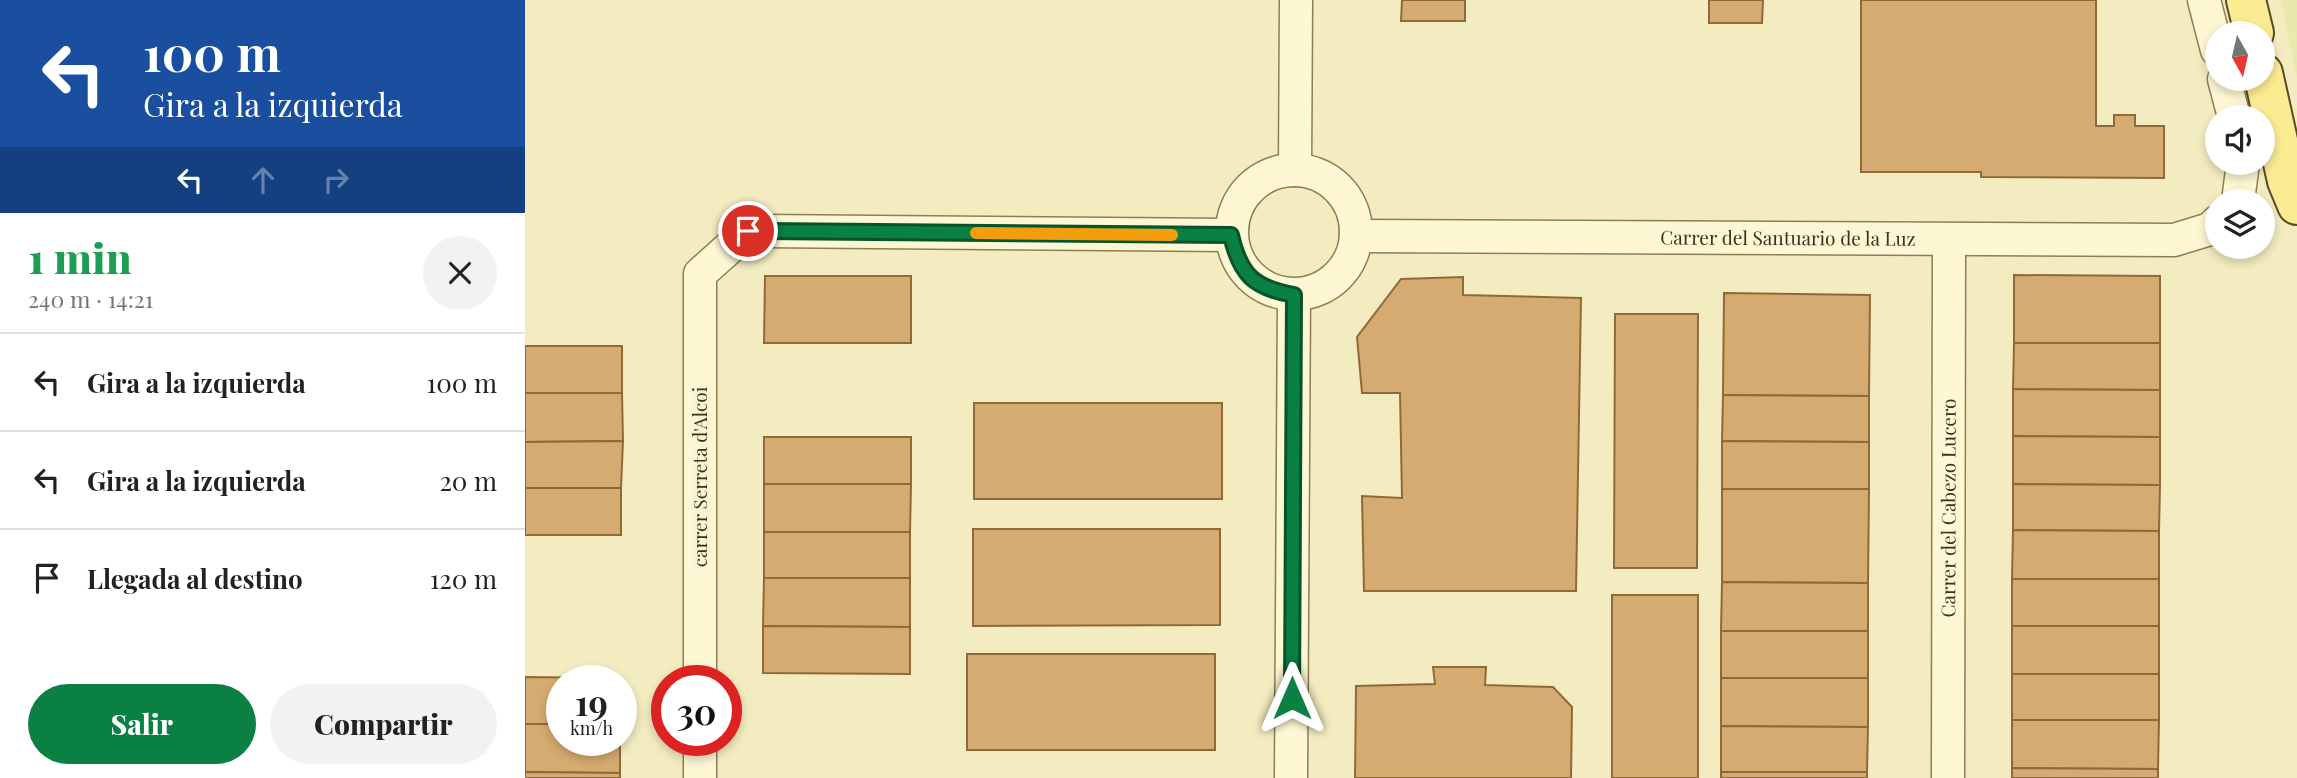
<!DOCTYPE html>
<html lang="es">
<meta charset="utf-8">
<style>
:root{--surface:#fff;--page:#f2f2f2;--text:#222;--muted:#767676;--line:#e0e0e0;--accent:#0b8043}
body{margin:0;font-family:"Playfair Display",serif;background:var(--page);color:var(--text);height:100vh;display:flex;flex-direction:column;font-size:26px;white-space:nowrap}
*{box-sizing:border-box;margin:0}
p{font-size:23px;color:var(--muted)}
.icon{flex:none;width:38px;height:38px;fill:none;stroke:currentColor;stroke-width:2;stroke-linecap:round;stroke-linejoin:round}
.map{position:relative;flex:1;overflow:hidden}
.sheet{display:flex;flex-direction:column;background:var(--surface);width:525px}
.sheet>*{flex:none}
.top-card{background:#1a4fa0;color:#fff;overflow:hidden}
.needle{width:46px;rotate:172deg}
.fabs{position:absolute;left:1680px;top:21px;display:grid;gap:14px}
.fabs a{display:grid;place-items:center;width:70px;height:70px;border-radius:50%;background:var(--surface);box-shadow:0 4px 10px #0003;font-size:35px}
.speed{position:absolute;left:21px;top:665px;display:flex;gap:14px;font-size:35px;font-weight:700;text-align:center}
.speed>*{display:grid;place-content:center;width:91px;height:91px;border-radius:50%;background:var(--surface);box-shadow:0 4px 10px #0003;line-height:1}
.speed small{font-size:18px;font-weight:400}
.speed .limit{border:10px solid #d22;background:#fff;color:#111}
.pin{position:absolute;display:grid;place-items:center;width:60px;height:60px;color:#fff;margin:-30px;border:4px solid #fff;border-radius:50%;box-shadow:0 2px 7px #0007}
.me{position:absolute;width:77px;margin:-38px;rotate:0deg;stroke-linejoin:round;filter:drop-shadow(0 0 5px #0008)}
.turn{display:flex;align-items:center;gap:24px;height:147px;padding:0 28px;font-size:32px}
.turn .icon{width:91px;height:91px;stroke-width:2.5}
.turn b{display:block;font-size:49px;line-height:60px}
.lanes{display:flex;align-items:center;height:66px;padding:0 28px;background:#0003;justify-content:center;gap:35px;direction:ltr}
.lanes .off{opacity:.35}
.round{display:grid;place-items:center;flex:none;width:74px;height:74px;border-radius:37px;background:var(--page)}
.head{display:flex;align-items:center;justify-content:space-between;height:119px;padding:0 28px}
h1{font-size:42px;font-weight:800;line-height:52px;color:#1e9e55}
.primary-button{display:flex;gap:14px;margin-top:auto;padding:14px 28px}
.primary-button a{flex:1;height:80px;border-radius:42px;background:var(--accent);color:#fff;font-size:28px;font-weight:800;line-height:80px;text-align:center}
.primary-button a+a{background:var(--page);color:var(--text)}
ul{padding:0;list-style:none}
li{display:flex;align-items:center;gap:21px;height:98px;padding:0 28px;border-top:2px solid var(--line)}
li div{flex:1}
li b{display:block;font-size:26px}
li em{font-style:normal}
main{display:flex;flex:1;min-height:0}
.map>svg:first-child{display:block}
.farmland{fill:#eae9ac}
.building{fill:#d6ab71;stroke:#916938;stroke-width:2}
.lines{fill:none;stroke-linecap:round;stroke-linejoin:round}
.minor-casing{stroke:#8f7d55;stroke-width:35}
.major-casing{stroke:#5c492a;stroke-width:42}
.minor{stroke:#fdf7d4;stroke-width:32}
.major{stroke:#fbeb93;stroke-width:38}
.route-casing{stroke:#07532c;stroke-width:18}
.route{stroke:#0b8043;stroke-width:12}
.slow{stroke:#f59e0b;stroke-width:12}
.labels{text-anchor:middle;stroke-width:7;stroke-linejoin:round;paint-order:stroke}
.street-label{font-size:19px;fill:#3c311c;stroke:#faf4d1}
</style>
<main>
<section class="sheet">
<div class="top-card">
<div class="turn"><svg class="icon" aria-label="left" viewBox="0 0 24 24"><path d="M17 20v-9H6M10 6l-5 5 5 5"/></svg><div><b>100 m</b>Gira a la izquierda</div></div>
<div class="lanes"><svg class="icon" aria-label="left" viewBox="0 0 24 24"><path d="M17 20v-9H6M10 6l-5 5 5 5"/></svg><svg class="icon off" aria-label="ahead" viewBox="0 0 24 24"><path d="M12 20V5M6 11l6-6 6 6"/></svg><svg class="icon off" aria-label="right" viewBox="0 0 24 24"><path d="M7 20v-9h11M14 6l5 5-5 5"/></svg></div>
</div>
<div class="head"><div><h1>1 min</h1><p>240 m · 14:21</p></div><a class="round"><svg class="icon" aria-label="close" viewBox="0 0 24 24"><path d="M6 6l12 12M18 6L6 18"/></svg></a></div>
<ul>
<li><svg class="icon" aria-label="left" viewBox="0 0 24 24"><path d="M17 20v-9H6M10 6l-5 5 5 5"/></svg><div><b>Gira a la izquierda</b></div><em>100 m</em></li>
<li><svg class="icon" aria-label="left" viewBox="0 0 24 24"><path d="M17 20v-9H6M10 6l-5 5 5 5"/></svg><div><b>Gira a la izquierda</b></div><em>20 m</em></li>
<li><svg class="icon" aria-label="arrive" viewBox="0 0 24 24"><path d="M6 21V4h12l-3 4 3 4H6"/></svg><div><b>Llegada al destino</b></div><em>120 m</em></li>
</ul>
<div class="primary-button"><a>Salir</a><a>Compartir</a></div>
</section>
<div class="map">
<svg width="1772" height="778" viewBox="0 0 1772 778">
<rect width="100%" height="100%" fill="#f3ecc0"/>
<polygon class="farmland" points="1756,0 1772,0 1772,78"/>
<g class="building">
<polygon points="877,0 940,0 940,21 876,21"/>
<polygon points="1184,0 1238,0 1237,23 1184,23"/>
<polygon points="1336,0 1571,0 1571,126 1589,126 1589,115 1610,115 1610,126 1639,126 1639,178 1456,177 1456,172 1336,172"/>
<polygon points="1489,275 1635,276 1635,343 1489,343"/>
<polygon points="240,276 386,276 386,343 239,343"/>
<polygon points="938,277 938,295 1056,298 1051,591 839,591 837,496 877,498 875,393 837,393 832,337 876,279"/>
<polygon points="1199,293 1345,295 1344,396 1198,395"/>
<polygon points="1090,314 1173,314 1172,568 1089,568"/>
<polygon points="1489,343 1635,343 1635,390 1488,389"/>
<rect x="0" y="346" width="97" height="47"/>
<polygon points="1488,389 1635,390 1635,437 1488,436"/>
<polygon points="0,393 97,393 98,441 0,442"/>
<polygon points="1198,395 1344,396 1344,442 1197,441"/>
<rect x="449" y="403" width="248" height="96"/>
<polygon points="1488,436 1635,437 1635,485 1488,484"/>
<rect x="239" y="437" width="147" height="47"/>
<polygon points="98,441 96,488 0,488 0,442"/>
<polygon points="1197,441 1344,442 1344,489 1197,489"/>
<polygon points="239,484 386,484 385,532 239,532"/>
<polygon points="1488,484 1635,485 1634,531 1488,530"/>
<rect x="0" y="488" width="96" height="47"/>
<polygon points="1197,489 1344,489 1343,583 1197,582"/>
<polygon points="448,529 695,529 695,625 448,626"/>
<polygon points="1488,530 1634,531 1634,579 1487,579"/>
<rect x="239" y="532" width="146" height="46"/>
<polygon points="239,578 385,578 385,627 238,626"/>
<rect x="1487" y="579" width="147" height="47"/>
<polygon points="1197,582 1343,583 1343,631 1196,631"/>
<rect x="1087" y="595" width="86" height="183"/>
<polygon points="238,626 385,627 385,674 238,673"/>
<rect x="1487" y="626" width="147" height="48"/>
<rect x="1196" y="631" width="147" height="47"/>
<rect x="442" y="654" width="248" height="96"/>
<polygon points="908,667 961,667 960,685 1028,687 1047,707 1046,778 830,778 831,686 910,684"/>
<rect x="1487" y="674" width="147" height="46"/>
<polygon points="0,677 96,678 95,681 37,681 37,724 0,724"/>
<polygon points="1196,678 1343,678 1343,727 1196,726"/>
<polygon points="1487,720 1634,720 1633,769 1487,768"/>
<polygon points="0,724 37,724 37,740 95,740 95,773 0,772"/>
<polygon points="1196,726 1343,727 1342,772 1196,772"/>
<polygon points="1487,768 1633,769 1633,778 1487,778"/>
<polygon points="0,772 95,773 95,778 0,778"/>
<rect x="1196" y="772" width="146" height="6"/>
</g>
<g class="lines">
<defs>
<g id="minor">
<polyline points="1679,0 1692,50"/>
<polyline points="1699,79 1709,117"/>
<polyline points="770,170 771,0"/>
<circle cx="769" cy="232" r="62"/>
<polyline points="1713,201 1718,163"/>
<path id="s1" d="M831 236 1649 240 1685 229 1692 222"/>
<polyline points="175,681 175,274 223,231 706,235"/>
<polyline points="175,740 175,778"/>
<polyline points="766,778 769,295"/>
<path id="s2" d="M1423 778 1424 240"/>
</g>
<g id="major">
<polyline points="1721,0 1729,33"/>
<polyline points="1738,73 1762,181 1772,205"/>
</g>
</defs>
<use href="#minor" class="minor-casing"/>
<use href="#major" class="major-casing"/>
<use href="#minor" class="minor"/>
<use href="#major" class="major"/>
</g>
<g class="lines">
<defs>
<path id="route" d="M223 231 706 235C715 275 729 288 769 295L767 698"/>
</defs>
<use href="#route" class="route-casing"/>
<use href="#route" class="route"/>
<polyline class="slow" points="451,233 647,235"/>
</g>
<g class="labels">
<g class="street-label">
<text dy="7" stroke="none"><textPath href="#s1" startOffset="432">Carrer del Santuario de la Luz</textPath></text>
<text transform="translate(175 477) rotate(-90)" y="7">carrer Serreta d'Alcoi</text>
<text dy="7" stroke="none"><textPath href="#s2" startOffset="270">Carrer del Cabezo Lucero</textPath></text>
</g>
</g>
</svg>
<div class="fabs">
<a><svg class="needle" viewBox="-14 -14 28 28"><path d="M0-13l5 13h-10z" fill="#e53935"/><path d="M0 13l5-13h-10z" fill="#767676"/></svg></a>
<a><svg class="icon" aria-label="sound" viewBox="0 0 24 24"><path d="M4 9h4l5-4v14l-5-4H4zM17 9q2 3 0 6"/></svg></a>
<a><svg class="icon" aria-label="layers" viewBox="0 0 24 24"><path d="M12 4l9 5-9 5-9-5zM3 14l9 5 9-5"/></svg></a>
</div>
<div class="speed"><div>19<small>km/h</small></div><div class="limit">30</div></div>
<div class="pin" style="left:223px;top:231px;background:#d93025"><svg class="icon" aria-label="arrive" viewBox="0 0 24 24"><path d="M6 21V4h12l-3 4 3 4H6"/></svg></div>
<svg class="me" style="left:767px;top:698px" viewBox="-20 -20 40 40"><path d="M0-17L14 15 0 8-14 15z" fill="#0b8043" stroke="#fff" stroke-width="4"/></svg>
</div>
</main>
